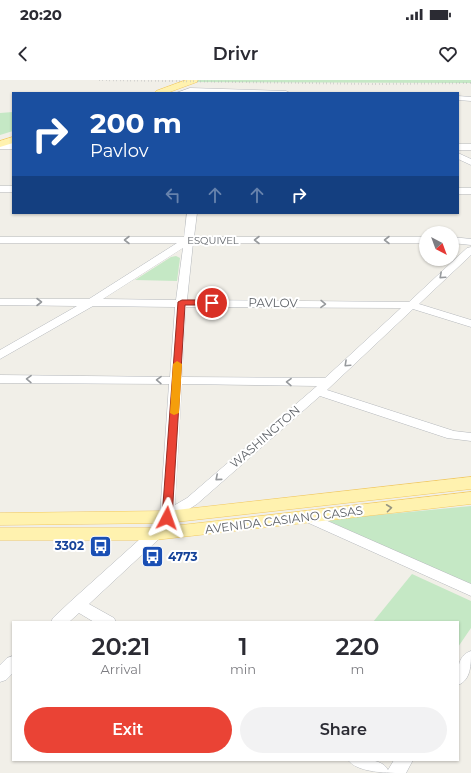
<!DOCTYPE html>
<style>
:root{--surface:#fff;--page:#f2f2f3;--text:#2b2b33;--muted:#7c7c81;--accent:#ea4335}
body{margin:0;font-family:Montserrat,sans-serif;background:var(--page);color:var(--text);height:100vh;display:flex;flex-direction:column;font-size:15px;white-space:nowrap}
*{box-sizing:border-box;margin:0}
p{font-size:13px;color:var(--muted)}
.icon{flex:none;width:22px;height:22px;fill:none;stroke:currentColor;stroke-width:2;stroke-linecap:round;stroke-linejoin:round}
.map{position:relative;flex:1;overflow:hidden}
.sheet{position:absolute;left:12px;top:541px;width:447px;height:140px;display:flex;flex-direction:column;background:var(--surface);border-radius:0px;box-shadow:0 1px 3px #0004}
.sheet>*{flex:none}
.hud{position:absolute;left:12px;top:12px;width:447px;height:122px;border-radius:0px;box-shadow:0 1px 3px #0004;background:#1a4fa0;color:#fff;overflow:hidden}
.needle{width:26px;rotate:139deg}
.fabs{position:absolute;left:419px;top:146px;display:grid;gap:8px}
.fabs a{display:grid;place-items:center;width:40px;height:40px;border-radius:50%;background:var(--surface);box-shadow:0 1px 3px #0004;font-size:20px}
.pin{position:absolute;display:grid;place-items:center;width:34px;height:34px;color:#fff;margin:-17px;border:2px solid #fff;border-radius:50%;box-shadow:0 1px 4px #0007}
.me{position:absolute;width:44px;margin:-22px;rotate:4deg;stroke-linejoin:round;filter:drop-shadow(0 0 3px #0008)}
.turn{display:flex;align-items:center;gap:14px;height:84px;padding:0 12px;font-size:18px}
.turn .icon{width:52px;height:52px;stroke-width:2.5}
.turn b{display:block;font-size:28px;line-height:34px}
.lanes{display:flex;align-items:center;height:38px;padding:0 12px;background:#0003;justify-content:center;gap:20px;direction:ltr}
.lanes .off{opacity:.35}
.eta{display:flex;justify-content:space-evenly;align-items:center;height:68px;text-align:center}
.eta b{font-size:24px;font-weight:600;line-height:28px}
.primary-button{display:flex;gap:8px;margin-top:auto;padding:8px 12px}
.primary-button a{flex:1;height:46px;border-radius:24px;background:var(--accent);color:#fff;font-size:16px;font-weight:600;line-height:46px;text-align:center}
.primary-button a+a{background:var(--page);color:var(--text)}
.status{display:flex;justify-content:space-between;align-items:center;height:28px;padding:0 20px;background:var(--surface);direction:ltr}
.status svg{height:11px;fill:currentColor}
header{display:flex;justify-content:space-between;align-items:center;height:52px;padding:0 12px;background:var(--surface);font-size:18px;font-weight:600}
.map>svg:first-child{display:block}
.green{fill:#c5e8c5}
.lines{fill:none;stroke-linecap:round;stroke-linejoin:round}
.minor-casing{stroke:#b5b8bc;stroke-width:1}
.major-casing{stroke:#f2c960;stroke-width:1}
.minor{fill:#fff;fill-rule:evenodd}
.major{fill:#fff2af;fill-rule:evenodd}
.rail{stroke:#b6b7b8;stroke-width:2;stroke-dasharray:0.5 3;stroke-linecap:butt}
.oneway{stroke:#979a9d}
.oneway2{stroke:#979581}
.route{fill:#ea4335;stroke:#982c22}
.slow{fill:#f59e0b}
.labels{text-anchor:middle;stroke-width:4;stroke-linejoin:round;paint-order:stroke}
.far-street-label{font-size:10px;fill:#5f6368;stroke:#fff}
.street-label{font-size:12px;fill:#5f6368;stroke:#fff}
.transit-label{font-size:12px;font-weight:bold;fill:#164399;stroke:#fff;text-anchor:end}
</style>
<div class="status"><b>20:20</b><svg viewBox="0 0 49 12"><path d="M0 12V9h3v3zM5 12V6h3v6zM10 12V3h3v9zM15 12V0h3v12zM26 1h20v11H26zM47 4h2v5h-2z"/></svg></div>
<header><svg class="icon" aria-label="back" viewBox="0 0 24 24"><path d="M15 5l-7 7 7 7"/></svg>Drivr<svg class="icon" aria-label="heart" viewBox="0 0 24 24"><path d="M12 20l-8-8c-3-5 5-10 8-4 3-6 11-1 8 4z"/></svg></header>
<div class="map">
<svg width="471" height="693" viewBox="0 0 471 693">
<rect width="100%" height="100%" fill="#f1efe8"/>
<g class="green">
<polygon points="194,0 471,0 471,3 189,2"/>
<polygon points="13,32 13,51 0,55 0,33"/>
<polygon points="176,176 180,178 177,201 135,200 171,177"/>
<polygon points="471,426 471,506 326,440"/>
<polygon points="412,494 471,521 471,548 458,567 458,542 373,542"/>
</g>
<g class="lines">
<defs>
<g id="minor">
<polygon points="190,8 286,11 290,13 176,13"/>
<polygon points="458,16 471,17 471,21 458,20"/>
<rect x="0" y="63" width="13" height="6"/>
<rect x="458" y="64" width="13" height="6"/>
<polygon points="458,73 471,79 471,85 458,79"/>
<rect x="0" y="106" width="13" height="6"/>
<rect x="458" y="108" width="13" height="6"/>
<path d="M187 133H197L194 157H426V163H193L187 220 409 222 467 168 471 167V175L419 224 471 240V247L413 229 327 310 454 351 471 353V361L447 358 320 316 197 424 172 440 160 458 89 524 114 538 116 542H94L79 533 69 542H51L53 538 71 521 150 450 160 436 169 304 0 303V295L170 297 175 227 93 226 0 279V270L77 226 0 225V219H89L177 163H0V157H184ZM183 168 176 220 103 219ZM186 227 401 228 325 298 182 297ZM182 304 317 306 187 418 175 425Z"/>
<polygon points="452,157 471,159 471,165 452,163"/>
<polygon points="307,432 471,504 471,516 302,440 300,437 302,434"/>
<path d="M471 571C471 585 471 600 458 605 458 592 456 576 471 571Z"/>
<polygon points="13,576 13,593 6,600 0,602 0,585 7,578"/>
<path d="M348 680C360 680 381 677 388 690L394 680H413L406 693C388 693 357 693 348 680Z"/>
</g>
<g id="major">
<polygon points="186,0 198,0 197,2 167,13 154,13 156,11"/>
<polygon points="13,57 13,63 0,67 0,61"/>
<polygon points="471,397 471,409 167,443 0,445 0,433 167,431"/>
<polygon points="471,412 471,424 155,460 0,460 0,448 155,448"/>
</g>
</defs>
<use href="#minor" class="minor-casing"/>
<use href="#major" class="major-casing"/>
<use href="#minor" class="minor"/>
<use href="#major" class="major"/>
<polyline class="rail" points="99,0 377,4 471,3"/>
</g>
<defs><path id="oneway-chevron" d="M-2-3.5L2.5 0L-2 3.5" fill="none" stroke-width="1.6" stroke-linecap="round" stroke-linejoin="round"/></defs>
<g class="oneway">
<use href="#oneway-chevron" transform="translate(127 160) rotate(-180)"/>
<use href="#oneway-chevron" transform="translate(257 160) rotate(-180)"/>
<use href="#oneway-chevron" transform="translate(387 160) rotate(-180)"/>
<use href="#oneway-chevron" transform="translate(442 196) rotate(138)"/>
<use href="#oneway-chevron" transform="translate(39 222)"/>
<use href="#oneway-chevron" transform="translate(323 224) rotate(1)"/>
<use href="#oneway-chevron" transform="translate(347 284) rotate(137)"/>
<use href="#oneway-chevron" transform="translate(29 299) rotate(-179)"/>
<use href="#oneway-chevron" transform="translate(159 300) rotate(-179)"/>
<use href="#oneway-chevron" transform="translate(289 302) rotate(-179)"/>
<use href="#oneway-chevron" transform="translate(218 398) rotate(139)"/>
</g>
<use class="oneway2" href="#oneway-chevron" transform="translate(389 428) rotate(-7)"/>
<polygon class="route" points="182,220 212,220 216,223 212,225 185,225 172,438 167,441 162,438 178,222"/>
<polygon class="slow" points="177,281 182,284 179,333 174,335 170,333 173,284"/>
<defs>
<symbol id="bus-square" viewBox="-11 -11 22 22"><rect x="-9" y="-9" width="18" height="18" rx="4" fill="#1a4fb4" stroke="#fff"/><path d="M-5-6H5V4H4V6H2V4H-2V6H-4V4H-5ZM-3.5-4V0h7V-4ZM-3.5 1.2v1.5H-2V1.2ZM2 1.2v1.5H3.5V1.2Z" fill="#fff"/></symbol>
</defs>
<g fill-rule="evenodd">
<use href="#bus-square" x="88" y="454" width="25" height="25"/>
<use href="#bus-square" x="140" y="464" width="25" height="25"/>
</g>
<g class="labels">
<g class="far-street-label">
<text x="213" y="164">ESQUIVEL</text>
</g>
<g class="street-label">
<text transform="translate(273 223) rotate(1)" y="4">PAVLOV</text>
<text transform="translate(265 357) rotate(-41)" y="4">WASHINGTON</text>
<text transform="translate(284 440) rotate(-7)" y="4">AVENIDA CASIANO CASAS</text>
</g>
<g class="transit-label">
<text x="84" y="470">3302</text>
<text x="168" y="481" text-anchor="start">4773</text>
</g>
</g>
</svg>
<div class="fabs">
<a><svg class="needle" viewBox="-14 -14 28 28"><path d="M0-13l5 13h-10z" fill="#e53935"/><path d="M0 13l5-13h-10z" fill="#7c7c81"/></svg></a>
</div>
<div class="pin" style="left:212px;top:223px;background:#d93025"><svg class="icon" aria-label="arrive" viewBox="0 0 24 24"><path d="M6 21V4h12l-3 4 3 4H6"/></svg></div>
<svg class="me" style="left:167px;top:438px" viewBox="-20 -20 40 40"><path d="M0-17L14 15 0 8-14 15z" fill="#ea4335" stroke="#fff" stroke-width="4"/></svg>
<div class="hud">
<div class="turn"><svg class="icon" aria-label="right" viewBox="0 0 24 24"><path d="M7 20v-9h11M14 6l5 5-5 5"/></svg><div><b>200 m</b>Pavlov</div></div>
<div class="lanes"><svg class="icon off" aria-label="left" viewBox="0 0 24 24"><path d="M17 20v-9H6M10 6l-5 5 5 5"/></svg><svg class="icon off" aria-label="ahead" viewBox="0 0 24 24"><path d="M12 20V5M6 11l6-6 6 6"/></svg><svg class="icon off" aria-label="ahead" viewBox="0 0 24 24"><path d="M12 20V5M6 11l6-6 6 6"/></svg><svg class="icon" aria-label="right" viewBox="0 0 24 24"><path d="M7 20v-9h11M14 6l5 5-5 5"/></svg></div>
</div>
<section class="sheet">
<div class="eta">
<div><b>20:21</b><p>Arrival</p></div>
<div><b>1</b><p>min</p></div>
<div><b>220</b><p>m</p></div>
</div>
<div class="primary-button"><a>Exit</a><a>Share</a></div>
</section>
</div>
